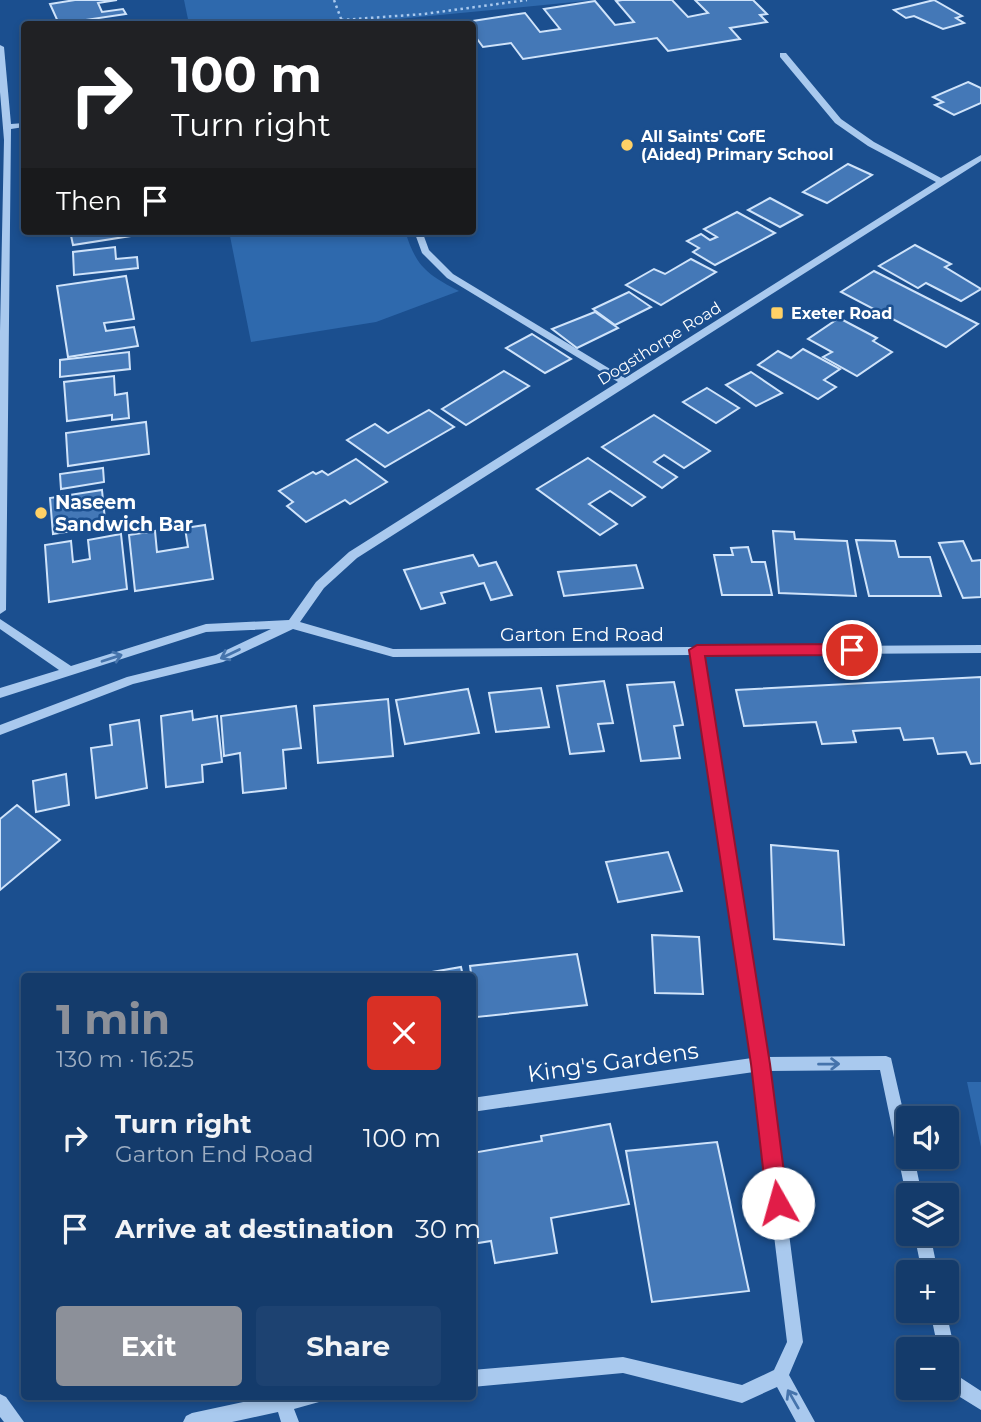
<!DOCTYPE html>
<meta charset="utf-8">
<style>
:root{--surface:#143b6b;--page:#1d4271;--text:#f1f3f6;--muted:#9dadc1;--line:#33557e;--accent:#8c9099}
body{margin:0;font-family:Montserrat,sans-serif;background:var(--page);color:var(--text);height:100vh;display:flex;flex-direction:column;font-size:26px;white-space:nowrap}
*{box-sizing:border-box;margin:0}
p{font-size:23px;color:var(--muted)}
.icon{flex:none;width:38px;height:38px;fill:none;stroke:currentColor;stroke-width:2;stroke-linecap:round;stroke-linejoin:round}
.map{position:relative;flex:1;overflow:hidden}
.drawer{position:absolute;left:21px;top:973px;width:455px;height:427px;display:flex;flex-direction:column;background:var(--surface);border-radius:7px;box-shadow:0 4px 10px #0003,0 0 0 2px var(--line)}
.drawer>*{flex:none}
.banner{position:absolute;left:21px;top:21px;width:455px;height:214px;border-radius:7px;box-shadow:0 4px 10px #0003,0 0 0 2px var(--line);background:#202124;color:#fff;overflow:hidden}
.fabs{position:absolute;left:896px;top:1106px;display:grid;gap:14px}
.fabs a{display:grid;place-items:center;width:63px;height:63px;border-radius:7px;background:var(--surface);box-shadow:0 4px 10px #0003,0 0 0 2px var(--line);font-size:35px}
.pin{position:absolute;display:grid;place-items:center;width:60px;height:60px;color:#fff;margin:-30px;border:4px solid #fff;border-radius:50%;box-shadow:0 2px 7px #0007}
.me{position:absolute;width:77px;margin:-38px;rotate:353deg;stroke-linejoin:round;filter:drop-shadow(0 0 5px #0008)}
.turn{display:flex;align-items:center;gap:24px;height:147px;padding:0 35px;font-size:32px}
.turn .icon{width:91px;height:91px;stroke-width:2.5}
.turn b{display:block;font-size:49px;line-height:60px}
.then{display:flex;align-items:center;height:66px;padding:0 35px;background:#0003;gap:14px;font-size:26px}
.round{display:grid;place-items:center;flex:none;width:74px;height:74px;border-radius:7px;background:var(--page)}
.head{display:flex;align-items:center;justify-content:space-between;height:119px;padding:0 35px}
h1{font-size:42px;font-weight:700;line-height:52px;color:var(--accent)}
.action{display:flex;gap:14px;margin-top:auto;padding:14px 35px}
.action a{flex:1;height:80px;border-radius:7px;background:var(--accent);color:#fff;font-size:28px;font-weight:700;line-height:80px;text-align:center}
.action a+a{background:var(--page);color:var(--text)}
ul{padding:0;list-style:none}
li{display:flex;align-items:center;gap:21px;height:91px;padding:0 35px}
li div{flex:1}
li b{display:block;font-size:26px}
li em{font-style:normal}
.map>svg:first-child{display:block}
.green{fill:#2e69ad}
.building{fill:#4478b7;stroke:#cfe3fa;stroke-width:2}
.lines{fill:none;stroke-linecap:round;stroke-linejoin:round}
.path{stroke:#a9c9ee;stroke-width:2.5;stroke-dasharray:2.5 3.5;stroke-linecap:butt}
.minor{fill:#a9c9ee;fill-rule:evenodd}
.oneway{stroke:#4674ac}
.route{fill:#e11d48;stroke:#92132f;stroke-width:2}
.poi-dot{fill:#ffd166;stroke:#1b4f8f;stroke-width:2.5}
.labels{text-anchor:middle;stroke-width:5;stroke-linejoin:round;paint-order:stroke}
.far-poi-label{font-size:16px;font-weight:bold;fill:#fff;stroke:#1b4f8f;text-anchor:start}
.far-street-label{font-size:16px;fill:#fff;stroke:#1b4f8f}
.poi-label{font-size:19px;font-weight:bold;fill:#fff;stroke:#1b4f8f;text-anchor:start}
.street-label{font-size:19px;fill:#fff;stroke:#1b4f8f}
.near-street-label{font-size:23px;fill:#fff;stroke:#1b4f8f}
</style>
<div class="map">
<svg width="981" height="1422" viewBox="0 0 981 1422">
<rect width="100%" height="100%" fill="#1b4f8f"/>
<g class="green">
<polygon points="184,0 595,0 346,24 189,24"/>
<path d="M229 231H405C416 266 426 274 459 291L376 322 251 342Z"/>
<polygon points="967,1082 981,1082 981,1147"/>
</g>
<g class="building">
<polygon points="75,0 117,0 98,3 102,12 123,9 126,14 59,24 50,4"/>
<polygon points="622,0 672,0 688,17 708,13 695,0 753,0 767,14 760,15 767,22 730,28 740,39 668,51 657,38 523,59 511,43 483,47 472,32 472,24 466,22 525,13 540,32 560,29 544,9 595,1 615,25 634,22 616,1"/>
<polygon points="934,0 962,16 956,18 964,23 943,29 914,16 906,18 894,10"/>
<polygon points="968,82 981,88 981,103 954,115 935,105 943,102 933,97"/>
<polygon points="848,164 872,175 827,203 803,192"/>
<polygon points="770,198 802,215 780,227 748,210"/>
<polygon points="737,212 775,233 715,265 693,252 699,248 687,241 701,234 710,240 717,237 704,229"/>
<polygon points="70,231 163,231 73,245"/>
<polygon points="915,245 951,264 945,267 981,289 961,301 926,283 918,288 879,266"/>
<polygon points="115,247 116,259 137,257 138,268 74,275 73,252"/>
<polygon points="691,259 716,272 661,305 626,285 654,269 665,274"/>
<polygon points="874,271 978,324 946,347 841,292"/>
<polygon points="126,276 134,319 104,323 106,331 134,327 138,346 68,357 57,286"/>
<polygon points="629,292 651,307 615,325 593,309"/>
<polygon points="595,312 618,328 577,348 552,329"/>
<polygon points="839,318 877,338 873,341 892,352 857,376 823,357 832,352 808,339"/>
<polygon points="532,334 571,359 545,373 506,348"/>
<polygon points="803,349 840,369 824,380 836,387 818,399 758,365 778,351 791,358"/>
<polygon points="129,352 130,369 60,377 60,360"/>
<polygon points="504,371 529,386 466,425 442,409"/>
<polygon points="751,372 782,393 756,406 726,385"/>
<polygon points="114,376 115,395 127,393 129,418 112,420 112,415 67,421 64,382"/>
<polygon points="707,388 739,408 716,423 683,402"/>
<polygon points="429,410 454,427 385,467 347,440 375,424 388,433"/>
<polygon points="654,415 710,451 684,468 664,455 654,462 677,477 662,488 602,447"/>
<polygon points="146,422 149,454 68,466 66,433"/>
<polygon points="588,458 645,497 632,506 610,491 589,504 617,524 600,535 537,489"/>
<polygon points="356,459 387,482 350,504 345,500 306,522 287,506 293,502 279,491 313,472 316,474 322,471 328,475"/>
<polygon points="103,468 104,482 61,489 60,474"/>
<polygon points="102,490 105,520 84,523 84,529 53,534 50,498"/>
<polygon points="205,525 213,579 135,591 129,535 155,531 157,552 188,547 185,528"/>
<polygon points="773,531 794,532 795,539 847,541 856,596 779,593"/>
<polygon points="121,534 127,589 49,602 45,545 71,541 73,562 90,559 88,540"/>
<polygon points="856,540 895,541 899,557 930,557 941,596 869,596"/>
<polygon points="963,541 972,561 981,560 981,597 963,598 939,543"/>
<polygon points="748,547 752,562 765,562 772,595 722,595 714,555 733,555 731,548"/>
<polygon points="473,555 479,566 496,562 512,595 491,600 484,583 441,593 445,603 421,609 404,570"/>
<polygon points="636,565 643,588 564,596 558,572"/>
<polygon points="981,677 981,763 971,764 966,752 938,754 933,738 904,740 900,728 853,731 856,742 822,744 816,722 744,726 736,690"/>
<polygon points="604,681 613,723 598,724 604,751 570,754 557,686"/>
<polygon points="674,682 683,725 674,726 680,758 641,761 627,685"/>
<polygon points="541,688 549,727 496,732 489,693"/>
<polygon points="468,689 479,733 405,744 396,700"/>
<polygon points="388,699 393,756 318,763 314,706"/>
<polygon points="296,706 301,748 283,750 286,788 243,793 240,753 224,756 221,716"/>
<polygon points="192,711 193,720 217,716 222,762 202,765 203,782 166,787 161,716"/>
<polygon points="139,720 147,788 96,798 91,748 112,745 110,725"/>
<polygon points="66,774 69,805 36,812 33,781"/>
<polygon points="17,805 60,840 0,890 0,819"/>
<polygon points="771,845 838,851 844,945 774,939"/>
<polygon points="668,852 682,891 618,902 606,862"/>
<polygon points="652,935 699,937 703,994 655,993"/>
<polygon points="577,954 587,1005 477,1017 470,966"/>
<polygon points="461,967 463,976 409,976"/>
<polygon points="610,1124 629,1204 551,1218 557,1253 495,1263 491,1241 472,1244 472,1153 542,1141 541,1136"/>
<polygon points="717,1142 749,1291 652,1302 626,1151"/>
</g>
<g class="lines">
<g class="path">
<polyline points="334,0 343,24"/>
<polyline points="341,20 424,14 527,0"/>
</g>
<g class="minor">
<polygon points="0,45 4,47 11,124 24,123 24,127 11,129 6,610 0,614 0,331 4,140 0,92"/>
<polygon points="780,53 786,53 841,119 874,142 941,178 981,155 981,161 357,558 324,588 300,622 393,649 981,645 981,653 704,655 766,1057 886,1056 891,1058 908,1132 908,1157 914,1157 922,1195 908,1195 908,1200 906,1195 880,1070 768,1071 803,1342 789,1375 815,1422 796,1422 777,1387 742,1403 623,1373 472,1387 472,1370 623,1357 742,1385 774,1370 787,1342 754,1072 472,1112 472,1098 752,1058 692,655 393,657 293,629 223,662 133,684 0,735 0,725 127,677 216,655 271,629 206,632 0,698 0,688 59,670 0,629 0,619 71,666 206,624 289,620 316,582 349,552 618,382 447,278 422,253 414,231 422,231 429,250 453,274 625,378 936,182 868,146 835,123 780,57"/>
<polygon points="914,1234 930,1234 938,1272 922,1272"/>
<polygon points="930,1311 946,1311 961,1378 981,1391 981,1410 947,1389 947,1349 938,1349"/>
<polygon points="0,1394 6,1397 24,1422 4,1422 0,1417"/>
<polygon points="271,1396 321,1396 319,1402 294,1409 299,1422 281,1422 278,1412 232,1422 183,1422 186,1416 192,1413"/>
</g>
</g>
<defs><path id="oneway-shaft" d="M-6 0H5M1.5-3L5.5 0L1.5 3" fill="none" stroke-width="1.6" stroke-linecap="round" stroke-linejoin="round" transform="scale(1.75)"/></defs>
<g class="oneway">
<use href="#oneway-shaft" transform="translate(230 654) rotate(154)"/>
<use href="#oneway-shaft" transform="translate(112 658) rotate(-18)"/>
<use href="#oneway-shaft" transform="translate(829 1064) rotate(-1)"/>
<use href="#oneway-shaft" transform="translate(793 1399) rotate(-120)"/>
</g>
<polygon class="route" points="852,644 860,650 852,655 705,656 770,1064 788,1203 785,1210 778,1213 770,1210 767,1203 751,1064 689,650 697,645"/>
<g class="poi-dot">
<circle cx="627" cy="145" r="7"/>
<rect x="770" y="306" width="14" height="14" rx="3.5"/>
<circle cx="41" cy="513" r="7"/>
</g>
<g class="labels">
<g class="far-poi-label">
<text x="641" y="142">All Saints' CofE<tspan x="641" dy="18">(Aided) Primary School</tspan></text>
<text x="791" y="319">Exeter Road</text>
</g>
<g class="far-street-label">
<text transform="translate(659 343) rotate(-32)" y="6">Dogsthorpe Road</text>
</g>
<g class="poi-label">
<text x="55" y="509">Naseem<tspan x="55" dy="22">Sandwich Bar</tspan></text>
</g>
<g class="street-label">
<text x="582" y="641">Garton End Road</text>
</g>
<g class="near-street-label">
<text transform="translate(613 1062) rotate(-8)" y="8">King's Gardens</text>
</g>
</g>
</svg>
<div class="fabs">
<a><svg class="icon" aria-label="sound" viewBox="0 0 24 24"><path d="M4 9h4l5-4v14l-5-4H4zM17 9q2 3 0 6"/></svg></a>
<a><svg class="icon" aria-label="layers" viewBox="0 0 24 24"><path d="M12 4l9 5-9 5-9-5zM3 14l9 5 9-5"/></svg></a>
<a>+</a>
<a>−</a>
</div>
<div class="pin" style="left:852px;top:650px;background:#d93025"><svg class="icon" aria-label="arrive" viewBox="0 0 24 24"><path d="M6 21V4h12l-3 4 3 4H6"/></svg></div>
<svg class="me" style="left:778px;top:1203px" viewBox="-20 -20 40 40"><circle r="19" fill="#fff"/><path d="M0-13L10 11 0 6-10 11z" fill="#e11d48"/></svg>
<div class="banner">
<div class="turn"><svg class="icon" aria-label="right" viewBox="0 0 24 24"><path d="M7 20v-9h11M14 6l5 5-5 5"/></svg><div><b>100 m</b>Turn right</div></div>
<div class="then">Then<svg class="icon" aria-label="arrive" viewBox="0 0 24 24"><path d="M6 21V4h12l-3 4 3 4H6"/></svg></div>
</div>
<section class="drawer">
<div class="head"><div><h1>1 min</h1><p>130 m · 16:25</p></div><a class="round" style="background:#d93025;color:#fff"><svg class="icon" aria-label="close" viewBox="0 0 24 24"><path d="M6 6l12 12M18 6L6 18"/></svg></a></div>
<ul>
<li><svg class="icon" aria-label="right" viewBox="0 0 24 24"><path d="M7 20v-9h11M14 6l5 5-5 5"/></svg><div><b>Turn right</b><p>Garton End Road</p></div><em>100 m</em></li>
<li><svg class="icon" aria-label="arrive" viewBox="0 0 24 24"><path d="M6 21V4h12l-3 4 3 4H6"/></svg><div><b>Arrive at destination</b></div><em>30 m</em></li>
</ul>
<div class="action"><a>Exit</a><a>Share</a></div>
</section>
</div>
